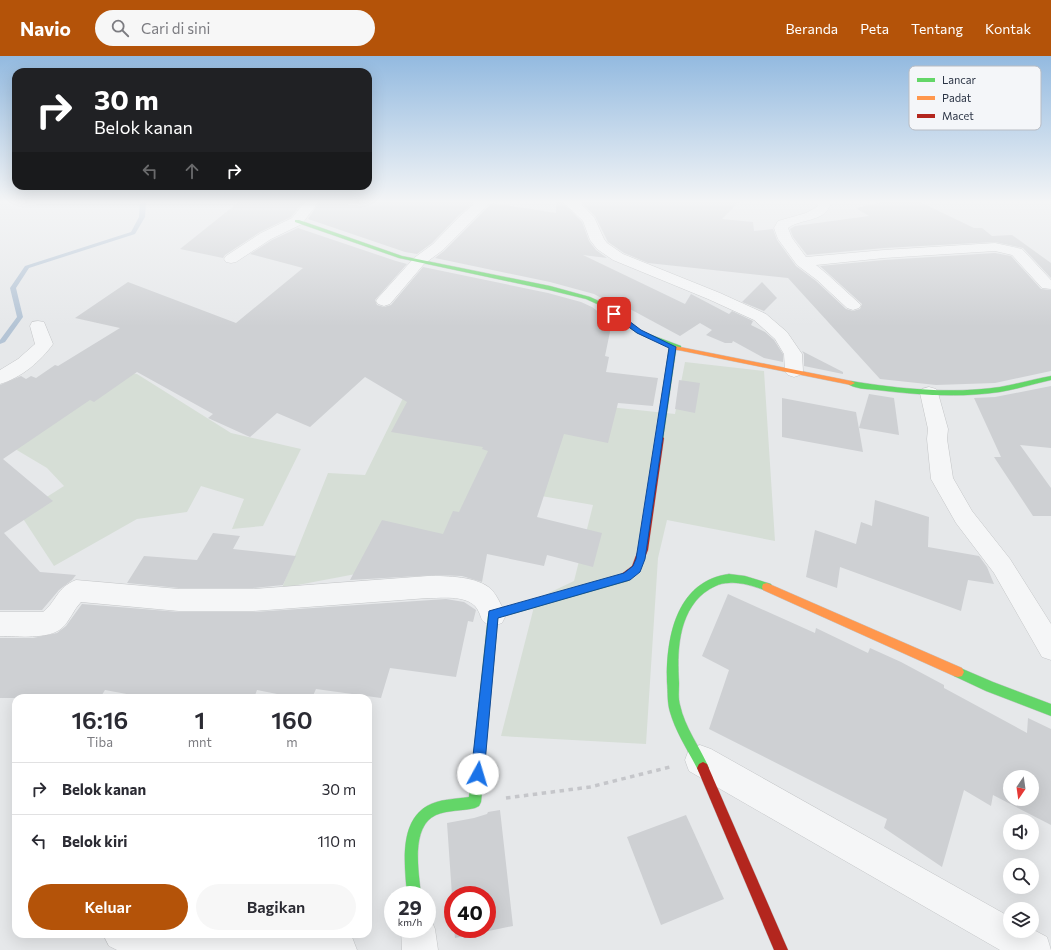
<!DOCTYPE html>
<html lang="id">
<style>
:root{--surface:#fff;--page:#f7f7f7;--text:#2b2b33;--muted:#7c7c81;--line:#e1e1e2;--accent:#b45309}
body{margin:0;font-family:Commissioner,sans-serif;background:var(--page);color:var(--text);height:100vh;display:flex;flex-direction:column;font-size:15px;white-space:nowrap}
*{box-sizing:border-box;margin:0}
p{font-size:13px;color:var(--muted)}
.icon{flex:none;width:22px;height:22px;fill:none;stroke:currentColor;stroke-width:2;stroke-linecap:round;stroke-linejoin:round}
.map{position:relative;flex:1;overflow:hidden}
.drawer{position:absolute;left:12px;top:638px;width:360px;height:244px;display:flex;flex-direction:column;background:var(--surface);border-radius:12px;box-shadow:0 4px 16px #0002}
.drawer>*{flex:none}
.top-card{position:absolute;left:12px;top:12px;width:360px;height:122px;border-radius:12px;box-shadow:0 4px 16px #0002;background:#202124;color:#fff;overflow:hidden}
.needle{width:26px;rotate:193deg}
.buttons{position:absolute;left:1003px;top:714px;display:grid;gap:8px}
.buttons a{display:grid;place-items:center;width:36px;height:36px;border-radius:50%;background:var(--surface);box-shadow:0 4px 16px #0002;font-size:20px}
.speed{position:absolute;left:384px;top:830px;display:flex;gap:8px;font-size:20px;font-weight:700;text-align:center}
.speed>*{display:grid;place-content:center;width:52px;height:52px;border-radius:50%;background:var(--surface);box-shadow:0 4px 16px #0002;line-height:1}
.speed small{font-size:10px;font-weight:400}
.speed .limit{border:6px solid #d22;background:#fff;color:#111}
.pin{position:absolute;display:grid;place-items:center;width:34px;height:34px;color:#fff;margin:-17px;border-radius:8px;box-shadow:0 2px 6px #0006}
.me{position:absolute;width:44px;margin:-22px;rotate:6deg;stroke-linejoin:round;filter:drop-shadow(0 0 3px #0008)}
.turn{display:flex;align-items:center;gap:14px;height:84px;padding:0 16px;font-size:18px}
.turn .icon{width:52px;height:52px;stroke-width:2.5}
.turn b{display:block;font-size:28px;line-height:34px}
.lanes{display:flex;align-items:center;height:38px;padding:0 16px;background:#0003;justify-content:center;gap:20px;direction:ltr}
.lanes .off{opacity:.35}
.eta{display:flex;justify-content:space-evenly;align-items:center;height:68px;text-align:center}
.eta b{font-size:24px;font-weight:600;line-height:28px}
.cta{display:flex;gap:8px;margin-top:auto;padding:8px 16px}
.cta a{flex:1;height:46px;border-radius:24px;background:var(--accent);color:#fff;font-size:16px;font-weight:600;line-height:46px;text-align:center}
.cta a+a{background:var(--page);color:var(--text)}
ul{padding:0;list-style:none}
li{display:flex;align-items:center;gap:12px;height:52px;padding:0 16px;border-top:1px solid var(--line)}
li div{flex:1}
li b{display:block;font-size:15px}
li em{font-style:normal}
header{display:flex;align-items:center;gap:24px;box-sizing:border-box;height:56px;padding:0 20px;background:var(--accent);color:#fff}
header strong{font-size:19px}
nav{display:flex;gap:22px;margin-inline-start:auto;font-size:14px}
.search{width:280px;height:36px;background:var(--page);display:flex;align-items:center;gap:10px;box-sizing:border-box;padding:0 14px;border-radius:22px;color:var(--muted);font-size:15px}
.map>svg:first-child{display:block}
.green{fill:#d6ded6}
.lines{fill:none;stroke-linecap:round;stroke-linejoin:round}
.stream{fill:#b4c4d5;fill-rule:evenodd}
.building{fill:#ced0d3;fill-rule:evenodd}
.street-casing{stroke:#c4c6c8;stroke-width:1}
.fast-casing{stroke:#c4c6c8;stroke-width:1}
.slow-casing{stroke:#c4c6c8;stroke-width:1}
.jam-casing{stroke:#c4c6c8;stroke-width:1}
.path{stroke:#c5c6ca;stroke-width:3.5;stroke-dasharray:4.5 4.5;stroke-linecap:butt}
.street{fill:#f5f6f7;fill-rule:evenodd}
.fast{fill:#63d668;fill-rule:evenodd}
.slow{fill:#ff974d;fill-rule:evenodd}
.jam{fill:#b3261e;fill-rule:evenodd}
.route{fill:#1a73e8;stroke:#114b97}
.key{fill:#f4f6f9;stroke:#b8bcc3;stroke-width:1}
.key-label{font-size:11px;fill:#2b3445}
</style>
<header>
<strong>Navio</strong>
<div class="search"><svg class="icon" aria-label="search" viewBox="0 0 24 24"><circle cx="10" cy="10" r="6"/><path d="M15 15l6 6"/></svg>Cari di sini</div>
<nav><a>Beranda</a><a>Peta</a><a>Tentang</a><a>Kontak</a></nav>
</header>
<div class="map">
<svg width="1051" height="894" viewBox="0 0 1051 894">
<rect width="100%" height="100%" fill="#e6e8ea"/>
<g class="green">
<polygon points="685,306 764,315 775,485 667,464 658,502 646,688 501,680 536,543 574,525 593,449 524,437 503,490 282,532 328,417 365,419 403,342 553,345 675,358"/>
<polygon points="110,314 137,318 231,377 301,393 263,470 232,473 244,443 201,430 187,456 137,463 54,510 20,458 64,430 47,412 0,384 0,359"/>
</g>
<g class="lines">
<polygon class="stream" points="140,145 146,145 145,161 135,178 29,212 16,232 23,261 5,286 0,288 0,284 17,261 10,232 25,210 131,176 139,161"/>
</g>
<g class="building">
<polygon points="240,145 304,145 291,161 260,176 225,199 223,202 180,193"/>
<polygon points="320,145 476,145 459,159 432,187 417,198 405,196 308,163"/>
<polygon points="556,145 561,145 582,166 589,185 596,194 607,202 583,199 685,248 691,238 729,258 732,255 753,265 751,269 765,276 774,284 783,298 783,306 764,302 733,285 732,287 725,287 706,279 712,274 700,267 680,280 617,246 616,250 594,238 550,226 435,202 444,195 492,147 556,157"/>
<polygon points="580,145 740,145 722,163 753,166 754,175 773,173 777,184 796,210 816,225 846,253 853,255 860,253 862,248 820,210 884,204 995,197 1011,200 1041,233 1051,234 1051,315 995,327 936,329 880,323 788,222 648,207 624,197 608,186 595,160"/>
<polygon points="887,145 918,145 974,172 982,172 992,180 1012,179 1051,207 1051,222 1023,192 995,186 884,192 807,199 793,181 790,173 795,170 869,160 856,152"/>
<polygon points="298,172 396,205 407,208 375,244 377,249 384,251 391,249 423,211 548,237 581,246 592,251 612,266 605,300 609,301 606,316 658,322 653,350 618,347 608,387 564,378 537,461 602,477 593,511 547,499 544,510 487,498 482,526 462,520 436,519 350,524 382,464 443,478 453,455 459,456 488,395 482,393 483,391 391,376 407,346 365,321 310,371 277,357 250,381 208,362 213,358 137,316 94,346 90,344 3,403 53,445 4,477 40,516 76,519 72,524 59,534 42,554 0,554 0,329 21,320 26,323 31,320 36,322 55,309 58,310 120,272 75,262 128,226 236,267 303,212 250,198 272,184"/>
<polygon points="762,226 777,242 764,255 742,246"/>
<polygon points="802,295 843,316 843,318 804,310 804,298"/>
<polygon points="679,324 700,327 695,357 675,353"/>
<polygon points="1051,330 1051,392 1020,389 1051,432 1051,460 1033,460 994,401 1001,401 974,342 995,341"/>
<polygon points="869,338 894,342 899,379 859,372"/>
<polygon points="782,342 856,356 863,396 782,381"/>
<polygon points="875,444 929,461 928,491 979,500 987,511 994,528 968,524 961,555 840,511 837,532 806,521 815,474 856,488 861,466 872,470"/>
<polygon points="213,477 240,480 233,493 296,500 283,529 253,532 179,532 127,527 144,500 197,504"/>
<path d="M728 538 815 577 816 572 868 597 870 592 901 606 944 629V632L1027 677 1028 662 1051 673V769L993 739 991 750 964 734 942 811 884 772 887 763 709 673 729 614 702 600ZM1010 721H1032V743H1010Z"/>
<polygon points="446,543 464,546 476,554 473,566 468,565 456,621 390,612 381,642 316,633 312,642 297,642 257,634 254,642 148,642 105,634 100,642 0,642 0,582 33,582 57,577 66,570 82,548 179,556 253,556"/>
<polygon points="500,754 513,870 455,882 454,873 487,873 487,839 453,839 453,854 447,767 474,762 487,758 488,756"/>
<polygon points="686,759 724,843 661,869 627,781"/>
</g>
<g class="lines">
<defs>
<g id="street">
<polygon points="306,145 319,145 302,168 271,183 236,206 231,207 226,206 224,203 226,200 261,177 292,162"/>
<polygon points="478,145 492,145 443,194 424,208 390,248 384,250 378,248 376,245 378,242 414,202 433,188 460,160"/>
<polygon points="562,145 576,145 579,146 594,161 604,183 607,187 623,198 720,237 766,258 787,276 802,298 803,315 800,319 794,321 788,319 785,315 784,298 775,283 754,264 708,243 613,204 597,193 590,184 583,165"/>
<path d="M817 145H830L831 147C825 167 801 162 788 172L792 182 806 201 884 194 995 187 1022 193 1051 224V233L1042 232 1012 199 995 195 884 202 816 209 827 218 861 249 859 252 853 254 847 252 817 224 797 209 778 183 774 172 778 165 806 157 817 151 818 148Z"/>
<path d="M38 265 44 266 53 288C41 305 21 322 0 328V314L18 303 35 288 30 270 32 266Z"/>
<polygon points="929,331 936,333 938,337 948,373 947,383 953,422 972,455 1010,503 1051,568 1051,604 1042,601 994,517 956,467 931,423 927,383 928,373 920,337 922,333"/>
<path d="M428 520C447 520 478 520 492 534 498 541 502 551 506 559L502 567 493 570C477 565 484 561 475 550 464 539 442 542 428 542L253 555H179L81 546C73 554 70 565 62 572 48 584 18 580 0 580V556H43C57 545 56 532 76 524L179 533H253Z"/>
<polygon points="700,689 711,693 1010,861 1010,875 1032,875 1032,873 1047,881 1051,894 1000,894 689,715 685,704 689,693"/>
<polygon points="427,859 430,861 435,873 438,894 402,894 401,873 427,873"/>
<polygon points="103,878 343,878 352,881 357,894 117,894 109,890"/>
</g>
<g id="fast">
<polygon points="295,164 299,164 402,200 550,230 590,241 601,246 641,275 681,290 681,294 676,294 663,384 660,385 656,382 669,291 637,277 597,248 586,243 549,234 399,202 295,166"/>
<path d="M1051 320V324C1034 328 1017 333 1000 336 959 342 917 339 877 334 868 333 853 333 847 327L851 325C900 333 951 338 1000 331 1017 328 1034 323 1051 320Z"/>
<path d="M624 518 628 519 629 522 628 525 498 562 481 746 479 750 475 752C463 755 447 754 436 759 410 771 419 817 421 839H407C405 811 398 767 427 750 439 743 455 743 469 741L488 559 489 556Z"/>
<path d="M729 518 745 520 771 528 772 531 771 534 767 535C755 531 742 526 729 527 719 527 711 532 704 537 678 558 677 597 679 627 679 635 678 642 680 649 685 672 700 691 709 712L707 716 703 718 699 716C689 696 676 677 670 656 667 646 668 636 667 626 666 582 676 525 729 518Z"/>
<polygon points="958,611 993,626 1051,648 1051,660 986,635 954,620 952,616 954,612"/>
</g>
<g id="slow">
<polygon points="675,290 851,325 855,327 851,329 678,294 675,294"/>
<polygon points="767,527 962,612 964,616 962,620 958,621 954,620 763,534 762,531 763,528"/>
</g>
<g id="jam">
<polygon points="660,379 664,382 648,494 639,516 624,526 620,525 619,522 620,519 632,510 638,494 656,382"/>
<polygon points="703,706 707,708 788,894 774,894 697,712 699,708"/>
</g>
</defs>
<use href="#street" class="street-casing"/>
<use href="#fast" class="fast-casing"/>
<use href="#slow" class="slow-casing"/>
<use href="#jam" class="jam-casing"/>
<polyline class="path" points="506,742 590,731 670,711"/>
<use href="#street" class="street"/>
<use href="#fast" class="fast"/>
<use href="#slow" class="slow"/>
<use href="#jam" class="jam"/>
</g>
<linearGradient id="sky" x2="0" y2="1"><stop stop-color="#93bae0"/><stop offset="0.54" stop-color="#f4f5f6"/><stop offset="1" stop-color="#f4f5f6" stop-opacity="0"/></linearGradient>
<rect width="1051" height="270" fill="url(#sky)"/>
<polygon class="route" points="612,256 617,256 641,274 676,291 645,503 640,516 630,524 498,562 484,718 482,722 478,724 473,722 471,718 489,555 624,517 633,510 636,503 669,292 637,277 612,259"/>
<rect x="909" y="10" width="132" height="64" rx="6" class="key"/>
<rect x="917" y="22" width="18" height="4" fill="#63d668"/>
<rect x="917" y="40" width="18" height="4" fill="#ff974d"/>
<rect x="917" y="58" width="18" height="4" fill="#b3261e"/>
<g class="key-label">
<text x="942" y="28">Lancar</text>
<text x="942" y="46">Padat</text>
<text x="942" y="64">Macet</text>
</g>
</svg>
<div class="buttons">
<a><svg class="needle" viewBox="-14 -14 28 28"><path d="M0-13l5 13h-10z" fill="#e53935"/><path d="M0 13l5-13h-10z" fill="#7c7c81"/></svg></a>
<a><svg class="icon" aria-label="sound" viewBox="0 0 24 24"><path d="M4 9h4l5-4v14l-5-4H4zM17 9q2 3 0 6"/></svg></a>
<a><svg class="icon" aria-label="search" viewBox="0 0 24 24"><circle cx="10" cy="10" r="6"/><path d="M15 15l6 6"/></svg></a>
<a><svg class="icon" aria-label="layers" viewBox="0 0 24 24"><path d="M12 4l9 5-9 5-9-5zM3 14l9 5 9-5"/></svg></a>
</div>
<div class="speed"><div>29<small>km/h</small></div><div class="limit">40</div></div>
<div class="pin" style="left:614px;top:258px;background:#d93025"><svg class="icon" aria-label="arrive" viewBox="0 0 24 24"><path d="M6 21V4h12l-3 4 3 4H6"/></svg></div>
<svg class="me" style="left:478px;top:718px" viewBox="-20 -20 40 40"><circle r="19" fill="#fff"/><path d="M0-13L10 11 0 6-10 11z" fill="#1a73e8"/></svg>
<div class="top-card">
<div class="turn"><svg class="icon" aria-label="right" viewBox="0 0 24 24"><path d="M7 20v-9h11M14 6l5 5-5 5"/></svg><div><b>30 m</b>Belok kanan</div></div>
<div class="lanes"><svg class="icon off" aria-label="left" viewBox="0 0 24 24"><path d="M17 20v-9H6M10 6l-5 5 5 5"/></svg><svg class="icon off" aria-label="ahead" viewBox="0 0 24 24"><path d="M12 20V5M6 11l6-6 6 6"/></svg><svg class="icon" aria-label="right" viewBox="0 0 24 24"><path d="M7 20v-9h11M14 6l5 5-5 5"/></svg></div>
</div>
<section class="drawer">
<div class="eta">
<div><b>16:16</b><p>Tiba</p></div>
<div><b>1</b><p>mnt</p></div>
<div><b>160</b><p>m</p></div>
</div>
<ul>
<li><svg class="icon" aria-label="right" viewBox="0 0 24 24"><path d="M7 20v-9h11M14 6l5 5-5 5"/></svg><div><b>Belok kanan</b></div><em>30 m</em></li>
<li><svg class="icon" aria-label="left" viewBox="0 0 24 24"><path d="M17 20v-9H6M10 6l-5 5 5 5"/></svg><div><b>Belok kiri</b></div><em>110 m</em></li>
</ul>
<div class="cta"><a>Keluar</a><a>Bagikan</a></div>
</section>
</div>
